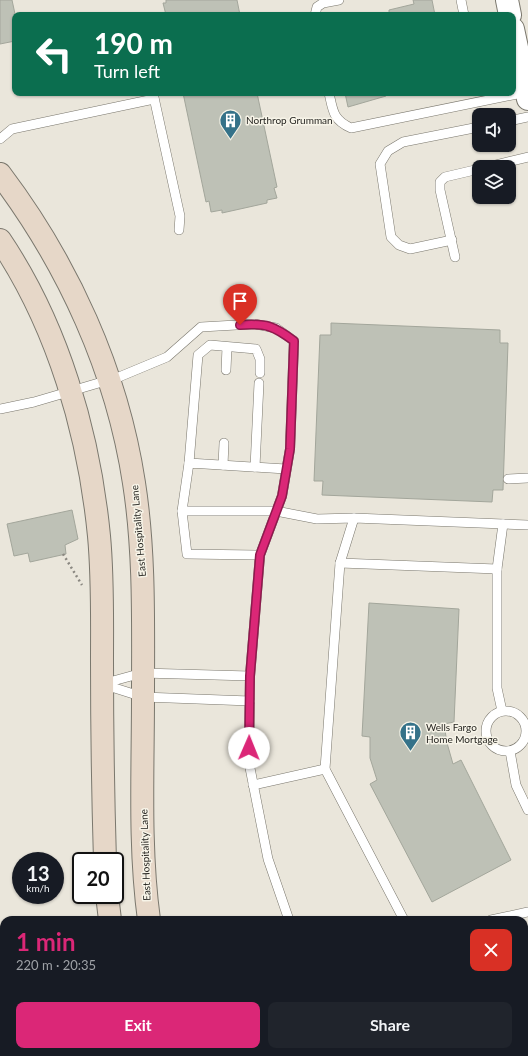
<!DOCTYPE html>
<meta charset="utf-8">
<style>
:root{--surface:#171b24;--page:#20242c;--text:#f1f3f6;--muted:#9ea1a6;--accent:#db2777}
body{margin:0;font-family:Lato,sans-serif;background:var(--page);color:var(--text);height:100vh;display:flex;flex-direction:column;font-size:15px;white-space:nowrap}
*{box-sizing:border-box;margin:0}
p{font-size:13px;color:var(--muted)}
.icon{flex:none;width:22px;height:22px;fill:none;stroke:currentColor;stroke-width:2;stroke-linecap:round;stroke-linejoin:round}
.map{position:relative;flex:1;overflow:hidden}
.sheet{position:absolute;left:0px;top:916px;width:528px;height:140px;display:flex;flex-direction:column;background:var(--surface);border-radius:12px 12px 0 0;box-shadow:0 1px 3px #0004}
.sheet>*{flex:none}
.guide{position:absolute;left:12px;top:12px;width:504px;height:84px;border-radius:8px;box-shadow:0 1px 3px #0004;background:#0b6e4f;color:#fff;overflow:hidden}
.tools{position:absolute;left:472px;top:108px;display:grid;gap:8px}
.tools a{display:grid;place-items:center;width:44px;height:44px;border-radius:8px;background:var(--surface);box-shadow:0 1px 3px #0004;font-size:20px}
.speed{position:absolute;left:12px;top:852px;display:flex;gap:8px;font-size:20px;font-weight:700;text-align:center}
.speed>*{display:grid;place-content:center;width:52px;height:52px;border-radius:50%;background:var(--surface);box-shadow:0 1px 3px #0004;line-height:1}
.speed small{font-size:10px;font-weight:400}
.speed .limit{border:2px solid #111;border-radius:6px;background:#fff;color:#111}
.pin{position:absolute;display:grid;place-items:center;width:34px;height:34px;color:#fff;margin:-41px -17px;border-radius:50% 50% 50% 0;rotate:-45deg;box-shadow:0 0 4px #0007}
.pin .icon{rotate:45deg}
.me{position:absolute;width:44px;margin:-22px;rotate:1deg;stroke-linejoin:round;filter:drop-shadow(0 0 3px #0008)}
.turn{display:flex;align-items:center;gap:14px;height:84px;padding:0 16px;font-size:18px}
.turn .icon{width:52px;height:52px;stroke-width:2.5}
.turn b{display:block;font-size:28px;line-height:34px}
.round{display:grid;place-items:center;flex:none;width:42px;height:42px;border-radius:8px;background:var(--page)}
.summary{display:flex;align-items:center;justify-content:space-between;height:68px;padding:0 16px}
h1{font-size:24px;font-weight:700;line-height:30px;color:var(--accent)}
.action{display:flex;gap:8px;margin-top:auto;padding:8px 16px}
.action a{flex:1;height:46px;border-radius:8px;background:var(--accent);color:#fff;font-size:16px;font-weight:700;line-height:46px;text-align:center}
.action a+a{background:var(--page);color:var(--text)}
.map>svg:first-child{display:block}
.building{fill:#bec1b6;stroke:#a3a69b}
.lines{fill:none;stroke-linecap:round;stroke-linejoin:round}
.service-casing{stroke:#7a776d;stroke-width:10}
.tertiary-casing{stroke:#7a776d;stroke-width:24}
.secondary-casing{stroke:#7a776d;stroke-width:24}
.path{stroke:#8a8780;stroke-width:2.5;stroke-dasharray:2 3;stroke-linecap:butt}
.service{stroke:#fff;stroke-width:9}
.tertiary{stroke:#fff;stroke-width:22}
.secondary{stroke:#e6d7c8;stroke-width:22}
.route-casing{stroke:#8e194d;stroke-width:10}
.route{stroke:#db2777;stroke-width:7}
.labels{text-anchor:middle;stroke-width:3;stroke-linejoin:round;paint-order:stroke}
.poi-label{font-size:10px;fill:#272622;stroke:#f7f4e8;text-anchor:start}
.street-label{font-size:10px;fill:#272622;stroke:#f7f4e8}
</style>
<div class="map">
<svg width="528" height="1056" viewBox="0 0 528 1056">
<rect width="100%" height="100%" fill="#eae6db"/>
<g class="building">
<polygon points="0,0 12,0 15,14 15,41 0,44"/>
<polygon points="166,0 237,0 240,15 166,15 163,3 166,3"/>
<polygon points="413,0 432,0 435,15 389,15 389,10 414,4"/>
<polygon points="183,93 257,93 277,187 274,188 277,198 267,200 267,203 222,213 222,210 211,212 209,201 206,202"/>
<polygon points="345,93 386,93 386,96 348,107"/>
<polygon points="331,323 500,330 500,343 508,343 503,490 493,490 492,502 322,495 323,481 314,481 320,335 331,335"/>
<polygon points="72,510 78,539 65,545 66,554 30,562 28,553 14,556 7,524"/>
<polygon points="369,603 459,609 454,722 444,724 447,743 453,764 461,760 511,860 432,902 370,784 377,780 370,758 370,737 362,736"/>
</g>
<g class="lines">
<defs>
<g id="service">
<polyline points="461,0 464,15"/>
<polyline points="315,15 317,7 323,3 339,0"/>
<polyline points="153,93 180,216 179,230"/>
<path d="M329 93C333 111 333 120 351 128L527 92"/>
<polyline points="509,121 528,117"/>
<polyline points="0,139 12,129 154,99"/>
<polyline points="487,167 528,157"/>
<polyline points="452,240 410,249 399,245 391,237 380,164 388,151 403,142 479,127"/>
<polyline points="455,257 440,190 440,182 445,177 479,169"/>
<polyline points="226,370 227,347"/>
<polyline points="0,409 34,402 119,377 167,357 201,327 254,324 276,328 294,341 290,449 282,496 260,555 250,676 249,763 268,859 289,920"/>
<polyline points="189,463 198,355 210,345 256,349 260,359 260,373"/>
<polyline points="223,465 224,443"/>
<polyline points="255,467 259,383"/>
<polyline points="508,479 528,478"/>
<polyline points="182,511 276,511 317,519 354,518 528,525"/>
<polyline points="354,518 340,563 325,769 404,920"/>
<polyline points="260,555 187,554 182,511 189,463 286,469"/>
<polyline points="340,563 497,569"/>
<polyline points="102,684 142,673 250,676"/>
<polyline points="102,684 143,697 250,701"/>
<circle cx="506" cy="731" r="20"/>
<polyline points="502,711 497,688 497,569 503,524"/>
<polyline points="510,751 516,785 528,810"/>
<polyline points="253,785 325,769"/>
<polyline points="491,920 528,912"/>
<polyline points="524,957 528,956"/>
<polyline points="0,1027 4,1047"/>
<polyline points="5,1052 6,1056"/>
<polyline points="270,1052 271,1056"/>
<polyline points="371,1052 374,1056"/>
</g>
<g id="tertiary">
<polyline points="507,0 510,15"/>
<polyline points="513,29 528,99"/>
</g>
<g id="secondary">
<path d="M0 174C68 264 117 371 134 483 145 553 143 626 143 697 143 771 139 847 149 920"/>
<path d="M0 240C58 326 89 433 99 536 103 578 102 620 102 662 102 728 103 795 105 861"/>
<polyline points="107,895 110,920"/>
<polyline points="136,1052 137,1056"/>
<polyline points="175,1052 176,1056"/>
</g>
</defs>
<use href="#service" class="service-casing"/>
<use href="#tertiary" class="tertiary-casing"/>
<use href="#secondary" class="secondary-casing"/>
<polyline class="path" points="63,554 82,585"/>
<use href="#service" class="service"/>
<use href="#tertiary" class="tertiary"/>
<use href="#secondary" class="secondary"/>
</g>
<g class="lines">
<defs>
<path id="route" d="M240 325C266 323 274 326 294 341L290 449 282 496 260 555 250 676 249 748"/>
</defs>
<use href="#route" class="route-casing"/>
<use href="#route" class="route"/>
</g>
<defs>
<symbol id="building-pin" viewBox="-11 -11 22 30"><path d="M0 17L-7.5 6A9.5 9.5 0 1 1 7.5 6Z" fill="#357289" stroke="#f7f4e8"/><path d="M-4-6H4V6H1V3H-1V6H-4ZM-2.5-4.3h1.7v1.8h-1.7ZM.8-4.3h1.7v1.8H.8ZM-2.5-1h1.7V.8h-1.7ZM.8-1h1.7V.8H.8Z" fill="#fff"/></symbol>
</defs>
<g fill-rule="evenodd">
<use href="#building-pin" x="218" y="108" width="25" height="34"/>
<use href="#building-pin" x="398" y="720" width="25" height="34"/>
</g>
<g class="labels">
<g class="poi-label">
<text x="246" y="124">Northrop Grumman</text>
<text x="426" y="731">Wells Fargo<tspan x="426" dy="12">Home Mortgage</tspan></text>
</g>
<g class="street-label">
<text transform="translate(138 531) rotate(-95)" y="4">East Hospitality Lane</text>
<text transform="translate(145 855) rotate(-92)" y="4">East Hospitality Lane</text>
</g>
</g>
</svg>
<div class="tools">
<a><svg class="icon" aria-label="sound" viewBox="0 0 24 24"><path d="M4 9h4l5-4v14l-5-4H4zM17 9q2 3 0 6"/></svg></a>
<a><svg class="icon" aria-label="layers" viewBox="0 0 24 24"><path d="M12 4l9 5-9 5-9-5zM3 14l9 5 9-5"/></svg></a>
</div>
<div class="speed"><div>13<small>km/h</small></div><div class="limit">20</div></div>
<div class="pin" style="left:240px;top:325px;background:#d93025"><svg class="icon" aria-label="arrive" viewBox="0 0 24 24"><path d="M6 21V4h12l-3 4 3 4H6"/></svg></div>
<svg class="me" style="left:249px;top:748px" viewBox="-20 -20 40 40"><circle r="19" fill="#fff"/><path d="M0-13L10 11 0 6-10 11z" fill="#db2777"/></svg>
<div class="guide">
<div class="turn"><svg class="icon" aria-label="left" viewBox="0 0 24 24"><path d="M17 20v-9H6M10 6l-5 5 5 5"/></svg><div><b>190 m</b>Turn left</div></div>
</div>
<section class="sheet">
<div class="summary"><div><h1>1 min</h1><p>220 m · 20:35</p></div><a class="round" style="background:#d93025;color:#fff"><svg class="icon" aria-label="close" viewBox="0 0 24 24"><path d="M6 6l12 12M18 6L6 18"/></svg></a></div>
<div class="action"><a>Exit</a><a>Share</a></div>
</section>
</div>
